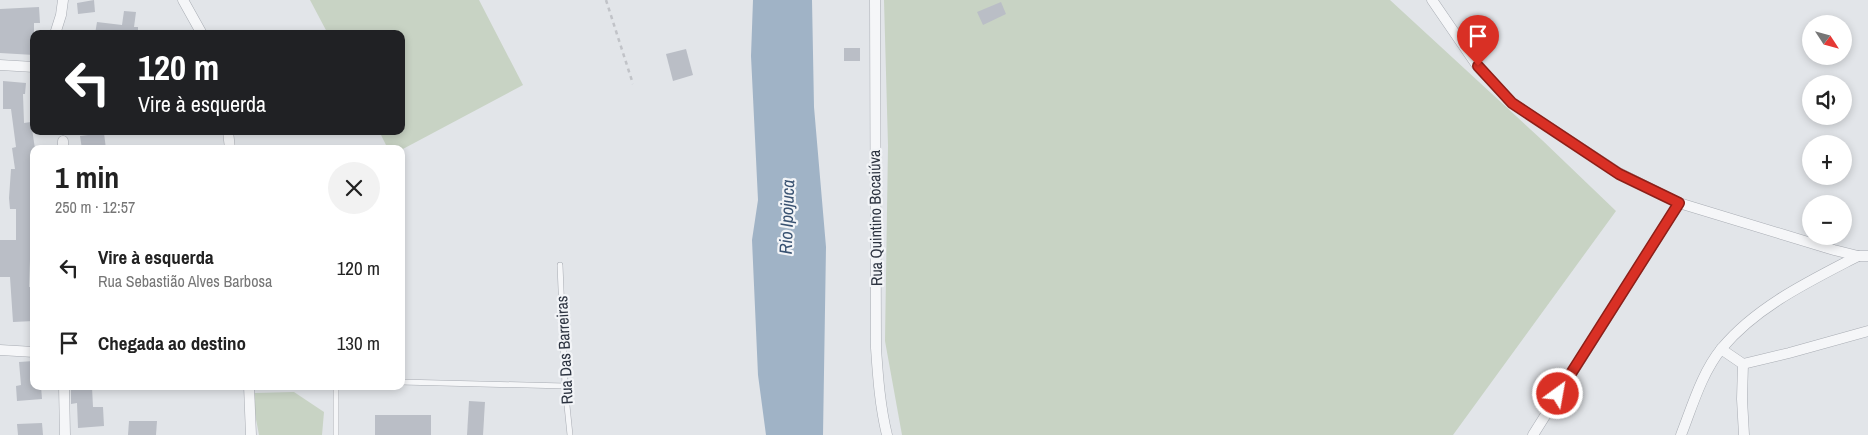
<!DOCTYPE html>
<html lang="pt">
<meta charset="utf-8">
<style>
:root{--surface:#fff;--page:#f2f2f2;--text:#222;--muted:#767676}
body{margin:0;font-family:"Archivo Narrow",sans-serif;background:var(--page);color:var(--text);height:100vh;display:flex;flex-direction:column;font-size:19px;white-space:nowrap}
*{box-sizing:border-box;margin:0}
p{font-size:16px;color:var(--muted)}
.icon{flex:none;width:28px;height:28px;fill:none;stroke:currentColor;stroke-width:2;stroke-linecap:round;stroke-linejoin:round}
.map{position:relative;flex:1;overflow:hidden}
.sheet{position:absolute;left:30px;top:145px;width:375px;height:245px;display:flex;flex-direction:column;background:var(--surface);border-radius:10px;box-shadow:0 2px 8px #0003}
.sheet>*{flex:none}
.banner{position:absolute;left:30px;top:30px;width:375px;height:105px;border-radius:10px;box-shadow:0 2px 8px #0003;background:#202124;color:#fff;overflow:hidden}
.needle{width:32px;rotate:126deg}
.fabs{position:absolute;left:1802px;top:15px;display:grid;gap:10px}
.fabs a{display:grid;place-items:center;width:50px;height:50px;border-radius:50%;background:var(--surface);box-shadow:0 2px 8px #0003;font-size:25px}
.pin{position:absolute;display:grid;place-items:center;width:42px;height:42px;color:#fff;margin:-51px -21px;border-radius:50% 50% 50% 0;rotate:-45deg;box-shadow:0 0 5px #0007}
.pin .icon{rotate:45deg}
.me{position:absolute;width:55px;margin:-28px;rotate:32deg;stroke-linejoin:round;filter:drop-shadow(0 0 4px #0008)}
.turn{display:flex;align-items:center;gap:18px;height:105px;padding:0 25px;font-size:22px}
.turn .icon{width:65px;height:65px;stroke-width:2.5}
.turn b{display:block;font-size:35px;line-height:42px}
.round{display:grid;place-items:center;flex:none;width:52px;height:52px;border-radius:26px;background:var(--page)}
.summary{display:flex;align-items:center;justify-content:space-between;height:85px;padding:0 25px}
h1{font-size:30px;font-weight:700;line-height:38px}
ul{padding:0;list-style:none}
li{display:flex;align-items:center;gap:15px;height:75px;padding:0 25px}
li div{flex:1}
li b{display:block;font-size:19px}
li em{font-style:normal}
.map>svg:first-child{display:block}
.green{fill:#c8d3c4}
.water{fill:#a0b3c6}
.building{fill:#babec6}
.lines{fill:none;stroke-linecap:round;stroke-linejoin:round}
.lane-casing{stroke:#a8acb3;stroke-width:6}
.street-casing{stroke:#a8acb3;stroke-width:11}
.path{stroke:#c1c3c8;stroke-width:2.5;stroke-dasharray:4 4;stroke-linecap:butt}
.lane{stroke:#f5f6f8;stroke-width:5}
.street{stroke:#f5f6f8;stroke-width:10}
.route-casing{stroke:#8d1f18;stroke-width:12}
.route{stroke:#d93025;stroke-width:9}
.labels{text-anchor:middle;stroke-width:4.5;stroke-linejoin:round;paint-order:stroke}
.street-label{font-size:16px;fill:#2c3340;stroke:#f2f4f7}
.water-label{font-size:18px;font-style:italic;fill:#395271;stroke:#f2f4f7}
</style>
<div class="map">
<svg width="1868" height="435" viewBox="0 0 1868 435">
<rect width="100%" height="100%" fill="#e2e5e9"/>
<g class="green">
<polygon points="310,0 479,0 523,85 401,150 388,149 379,131 401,131 401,34 328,34"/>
<polygon points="884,0 1390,0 1542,140 1616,211 1453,435 902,435 885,341 888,146"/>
<polygon points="294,392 324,412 322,435 259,435 251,393"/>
</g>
<polygon class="water" points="753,0 812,0 814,107 826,247 823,435 766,435 758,375 752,240 758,200 751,56"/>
<g class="building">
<polygon points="94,0 95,12 78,14 77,3"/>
<polygon points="1001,2 1006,14 983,25 977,12"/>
<polygon points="39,7 40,23 34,23 34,55 0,53 0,9"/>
<polygon points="124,11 136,12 134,27 138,27 138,34 95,34 97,22 122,25"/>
<rect x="844" y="48" width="16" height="13"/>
<polygon points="686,49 693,75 673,81 666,54"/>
<polygon points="3,81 26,83 25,94 23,94 24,123 31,122 35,149 34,149 34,231 31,232 29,287 34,287 34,321 13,322 10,277 0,277 0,240 16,240 16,209 10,209 9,198 11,169 15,169 12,148 16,147 11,109 3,109"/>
<polygon points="104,133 106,149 82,149 80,136"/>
<polygon points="34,361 34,386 41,386 42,399 17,401 16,386 21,385 19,362"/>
<polygon points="92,387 93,407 103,407 104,426 78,428 77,403 71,404 71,388"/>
<polygon points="469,401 485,402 483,435 467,435"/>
<rect x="375" y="415" width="56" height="20"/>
<polygon points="129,421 157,421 156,435 128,435"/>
<polygon points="42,423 43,435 18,435 17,424"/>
</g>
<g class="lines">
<defs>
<g id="lane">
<polyline points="560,265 565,386 570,435"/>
<polyline points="401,382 565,386"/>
<polyline points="336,386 336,435"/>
</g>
<g id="street">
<polyline points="183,0 202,34"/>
<path d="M875 0 876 348C878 378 880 406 887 435"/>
<polyline points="1432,0 1478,67 1512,103 1619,173 1679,203 1834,250 1858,256 1868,256"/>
<polyline points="55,34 61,15 63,0"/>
<polyline points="0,65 34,67"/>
<polyline points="228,131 230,149"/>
<polyline points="63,141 63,149"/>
<polyline points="1721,349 1743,364 1789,353 1868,331"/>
<polyline points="0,350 34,352"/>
<polyline points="1743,364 1742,399 1744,435"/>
<polyline points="64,386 65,435"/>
<polyline points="249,386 251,435"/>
<polyline points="1533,435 1679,203"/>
<path d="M1681 435C1692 407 1702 372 1722 348 1757 306 1810 281 1858 256"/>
</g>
</defs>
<use href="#lane" class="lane-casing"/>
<use href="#street" class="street-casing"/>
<polyline class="path" points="606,0 633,84"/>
<use href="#lane" class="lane"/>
<use href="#street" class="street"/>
</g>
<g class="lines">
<defs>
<polyline id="route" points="1478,66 1512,103 1619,174 1679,203 1558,394"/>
</defs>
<use href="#route" class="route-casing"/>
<use href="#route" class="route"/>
</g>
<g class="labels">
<g class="street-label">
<text transform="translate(875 218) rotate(-91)" y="6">Rua Quintino Bocaiúva</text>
<text transform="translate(564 350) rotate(-93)" y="6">Rua Das Barreiras</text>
</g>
<g class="water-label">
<text transform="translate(787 217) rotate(-88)" y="6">Rio Ipojuca</text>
</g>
</g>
</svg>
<div class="fabs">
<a><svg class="needle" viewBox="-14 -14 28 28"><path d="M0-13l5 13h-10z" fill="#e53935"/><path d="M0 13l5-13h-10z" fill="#767676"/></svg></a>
<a><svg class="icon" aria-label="sound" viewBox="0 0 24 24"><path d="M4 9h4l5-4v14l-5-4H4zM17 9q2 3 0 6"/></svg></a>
<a>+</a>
<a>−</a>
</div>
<div class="pin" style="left:1478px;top:66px;background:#d93025"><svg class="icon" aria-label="arrive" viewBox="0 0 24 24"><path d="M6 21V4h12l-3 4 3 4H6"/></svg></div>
<svg class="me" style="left:1558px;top:394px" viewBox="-20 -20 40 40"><circle r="17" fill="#d93025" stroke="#fff" stroke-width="3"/><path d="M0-11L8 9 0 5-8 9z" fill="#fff"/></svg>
<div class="banner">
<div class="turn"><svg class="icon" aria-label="left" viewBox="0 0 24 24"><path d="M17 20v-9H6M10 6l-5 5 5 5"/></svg><div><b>120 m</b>Vire à esquerda</div></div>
</div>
<section class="sheet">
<div class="summary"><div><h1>1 min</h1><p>250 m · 12:57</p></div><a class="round"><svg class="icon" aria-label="close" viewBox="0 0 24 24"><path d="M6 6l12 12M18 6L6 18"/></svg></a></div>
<ul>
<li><svg class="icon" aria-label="left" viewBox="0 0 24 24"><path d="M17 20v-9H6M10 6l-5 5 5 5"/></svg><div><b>Vire à esquerda</b><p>Rua Sebastião Alves Barbosa</p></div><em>120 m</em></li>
<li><svg class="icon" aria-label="arrive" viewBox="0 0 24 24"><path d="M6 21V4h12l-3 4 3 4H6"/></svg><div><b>Chegada ao destino</b></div><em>130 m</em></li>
</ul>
</section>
</div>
